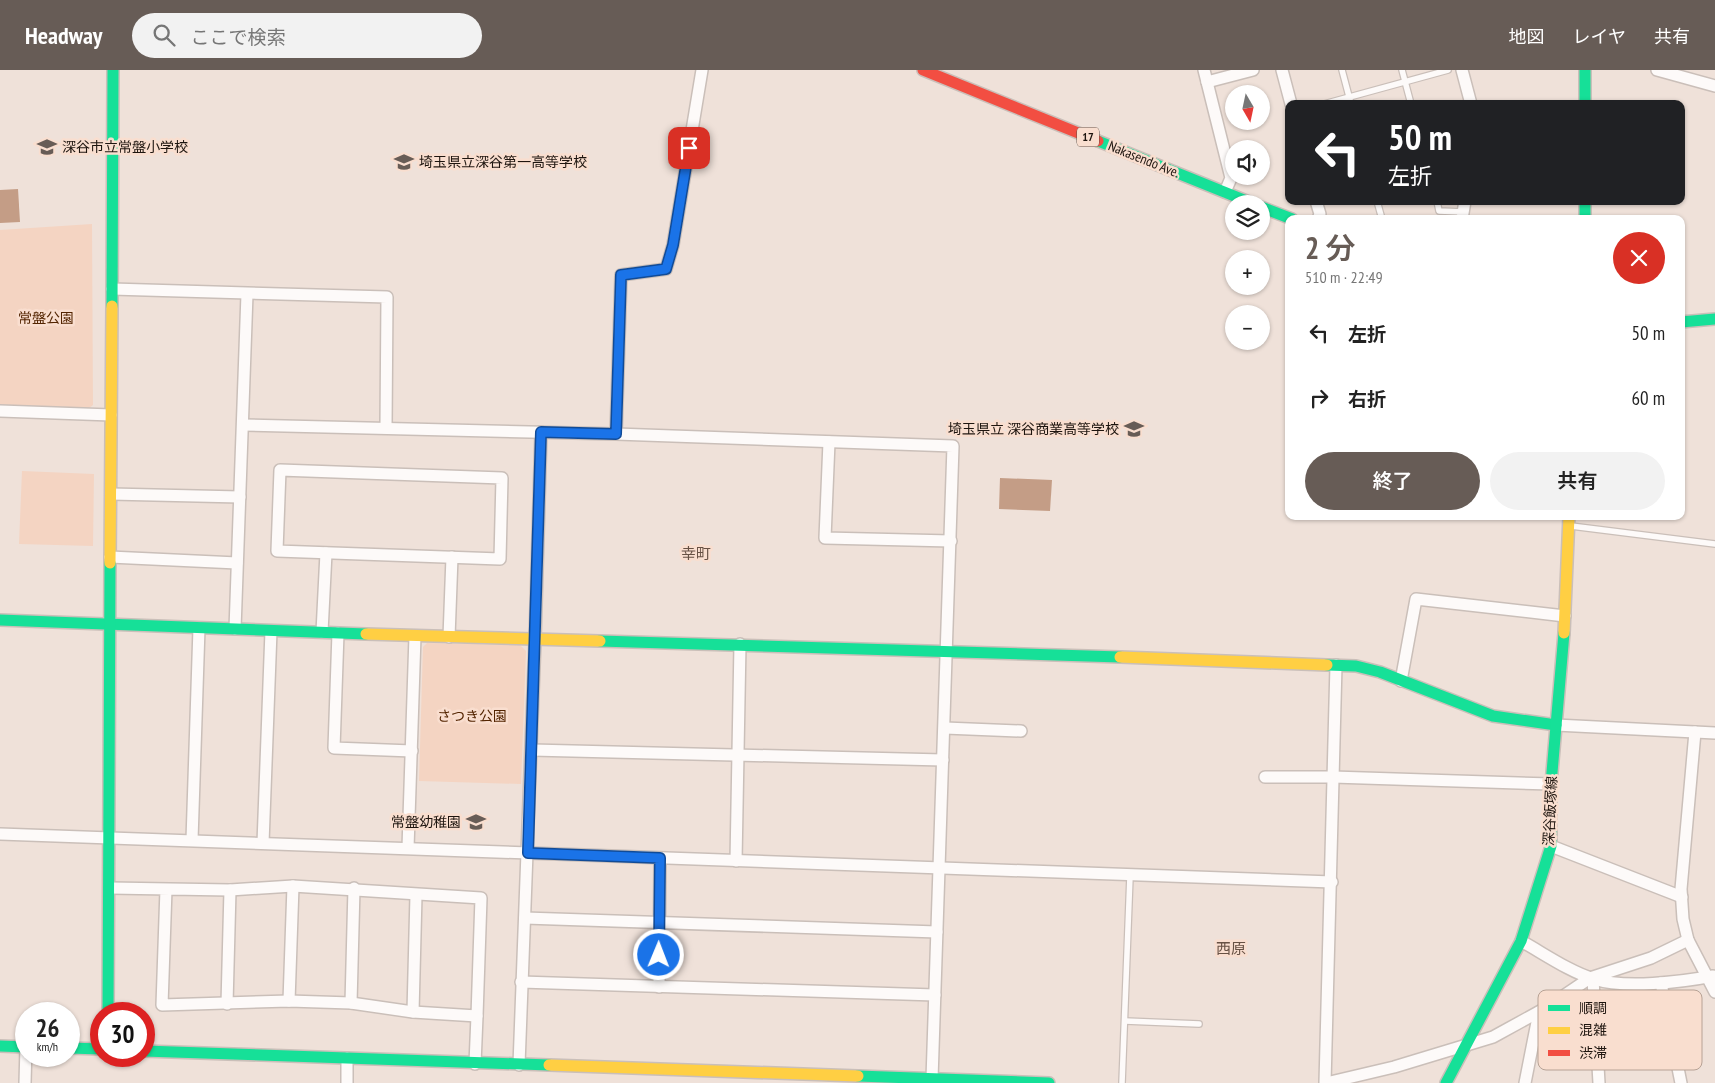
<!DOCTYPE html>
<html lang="ja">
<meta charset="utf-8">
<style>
:root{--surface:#fff;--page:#f2f2f2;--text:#222;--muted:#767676;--accent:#675c56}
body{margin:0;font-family:"PT Sans Narrow","Noto Sans JP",sans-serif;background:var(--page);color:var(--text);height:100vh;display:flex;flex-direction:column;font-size:19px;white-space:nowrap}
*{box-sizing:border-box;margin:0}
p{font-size:16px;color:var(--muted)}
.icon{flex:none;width:28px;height:28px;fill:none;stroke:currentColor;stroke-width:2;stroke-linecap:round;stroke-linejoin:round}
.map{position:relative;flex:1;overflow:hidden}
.sheet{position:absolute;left:1285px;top:145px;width:400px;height:305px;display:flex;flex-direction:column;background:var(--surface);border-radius:10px;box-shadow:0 1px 4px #0004}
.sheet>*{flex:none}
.guide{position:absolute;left:1285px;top:30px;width:400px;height:105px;border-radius:10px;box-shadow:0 1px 4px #0004;background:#202124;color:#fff;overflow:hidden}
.needle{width:32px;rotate:171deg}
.fabs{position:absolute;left:1225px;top:15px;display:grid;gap:10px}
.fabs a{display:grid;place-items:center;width:45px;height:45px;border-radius:50%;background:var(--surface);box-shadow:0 1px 4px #0004;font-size:25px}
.speed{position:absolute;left:15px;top:932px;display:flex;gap:10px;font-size:25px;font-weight:700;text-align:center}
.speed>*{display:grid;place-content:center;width:65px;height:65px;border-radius:50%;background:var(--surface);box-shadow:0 1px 4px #0004;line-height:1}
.speed small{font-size:12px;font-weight:400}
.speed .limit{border:8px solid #d22;background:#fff;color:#111}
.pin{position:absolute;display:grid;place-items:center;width:42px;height:42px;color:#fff;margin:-21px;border-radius:10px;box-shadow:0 2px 8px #0006}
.me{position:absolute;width:55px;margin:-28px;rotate:1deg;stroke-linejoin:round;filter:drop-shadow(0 0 4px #0008)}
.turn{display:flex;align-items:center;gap:18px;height:105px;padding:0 20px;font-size:22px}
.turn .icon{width:65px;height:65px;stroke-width:2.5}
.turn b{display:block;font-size:35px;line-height:42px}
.round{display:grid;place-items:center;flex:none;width:52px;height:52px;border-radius:26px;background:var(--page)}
.summary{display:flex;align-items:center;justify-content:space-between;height:85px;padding:0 20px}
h1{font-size:30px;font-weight:600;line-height:38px;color:var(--accent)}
.button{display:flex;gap:10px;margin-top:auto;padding:10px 20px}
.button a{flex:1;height:58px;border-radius:30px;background:var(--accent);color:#fff;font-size:20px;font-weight:600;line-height:58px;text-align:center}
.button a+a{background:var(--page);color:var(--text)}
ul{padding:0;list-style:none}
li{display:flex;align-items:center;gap:15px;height:65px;padding:0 20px}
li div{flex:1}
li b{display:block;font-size:19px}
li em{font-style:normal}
header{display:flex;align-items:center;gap:30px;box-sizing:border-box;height:70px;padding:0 25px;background:var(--accent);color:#fff}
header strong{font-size:24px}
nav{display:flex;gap:28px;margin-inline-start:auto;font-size:18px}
.search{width:350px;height:45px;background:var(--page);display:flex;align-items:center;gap:12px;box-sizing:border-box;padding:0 18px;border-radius:28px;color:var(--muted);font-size:19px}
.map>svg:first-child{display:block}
.green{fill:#f4d4c2}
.water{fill:#c49d86}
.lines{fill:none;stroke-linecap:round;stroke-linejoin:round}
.lane-casing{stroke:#cabfb9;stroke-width:8}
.street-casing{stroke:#cabfb9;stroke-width:14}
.fast-casing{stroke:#cabfb9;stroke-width:14}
.slow-casing{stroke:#cabfb9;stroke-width:14}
.jam-casing{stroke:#cabfb9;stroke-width:14}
.lane{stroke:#fdfaf9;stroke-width:5.5}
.street{stroke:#fdfaf9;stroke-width:11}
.fast{stroke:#16e098;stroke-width:11}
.slow{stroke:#ffcf43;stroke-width:11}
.jam{stroke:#f24e42;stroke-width:11}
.route-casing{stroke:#114b97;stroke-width:12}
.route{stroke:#1a73e8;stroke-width:9}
.labels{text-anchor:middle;stroke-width:5;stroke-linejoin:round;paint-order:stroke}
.shield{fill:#f9decf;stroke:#605149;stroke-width:1}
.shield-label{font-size:12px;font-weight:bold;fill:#1e150f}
.poi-label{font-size:14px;fill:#1e150f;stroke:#f9decf;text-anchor:start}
.street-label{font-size:14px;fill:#1e150f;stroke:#f9decf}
.park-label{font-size:14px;fill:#532400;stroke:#f9decf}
.neighbourhood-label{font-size:15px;fill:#675144;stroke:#f9decf}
.key{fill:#f9decf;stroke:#b7a295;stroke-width:1}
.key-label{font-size:14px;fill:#1e150f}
</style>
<header>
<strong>Headway</strong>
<div class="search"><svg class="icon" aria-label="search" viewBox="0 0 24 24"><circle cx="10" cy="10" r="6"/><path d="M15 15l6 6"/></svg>ここで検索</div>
<nav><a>地図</a><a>レイヤ</a><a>共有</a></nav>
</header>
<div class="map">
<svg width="1715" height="1013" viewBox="0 0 1715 1013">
<rect width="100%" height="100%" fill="#efe1d9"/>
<g class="green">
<polygon points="92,154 93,335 89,338 0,335 0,160"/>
<polygon points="22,401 94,404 93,476 19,474"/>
<polygon points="427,573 520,575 526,581 521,714 419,711 423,577"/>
</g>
<g class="water">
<polygon points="18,119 20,152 0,153 0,120"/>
<polygon points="1000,408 1052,410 1050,441 999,439"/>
</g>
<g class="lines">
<defs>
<g id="lane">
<polyline points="1342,0 1351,34"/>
<polyline points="1402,0 1411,34"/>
<polyline points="1324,34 1448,0"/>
<polyline points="1377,131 1382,149"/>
<polyline points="1437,131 1439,141 1463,142"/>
<polyline points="1571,456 1715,474"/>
<polyline points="1125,951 1199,954"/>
<polyline points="1122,1013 1130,806"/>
</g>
<g id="street">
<polyline points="1204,0 1231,108 1225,122"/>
<polyline points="1282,0 1291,34"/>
<polyline points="1462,0 1471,34"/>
<polyline points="1657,0 1715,16"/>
<polyline points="1207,12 1253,0"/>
<polyline points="1316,131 1320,144 1318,149"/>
<polyline points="1462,149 1465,131"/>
<polyline points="112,219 387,227 386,357"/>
<polyline points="0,341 111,345"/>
<polyline points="243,355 616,364 953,376 932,1009"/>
<polyline points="616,364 621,205 666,199 673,175 702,0"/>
<polyline points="829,372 825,468 951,471"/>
<polygon points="280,400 502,408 500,489 277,481"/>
<polyline points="111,424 240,427"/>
<polyline points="110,487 237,493"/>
<polyline points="235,559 247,224"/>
<polyline points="322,562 326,483"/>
<polyline points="338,563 334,678 412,681"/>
<polyline points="449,567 452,487"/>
<polyline points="1401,611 1416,529 1565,546"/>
<polyline points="1556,655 1715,663"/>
<polyline points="945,658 1021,661"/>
<polyline points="1695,662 1681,819 1683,849 1688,870 1715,922"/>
<polyline points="532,680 943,690"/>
<polyline points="1265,707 1333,707 1551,714"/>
<polyline points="0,764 1332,812"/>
<polyline points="192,770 199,558"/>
<polyline points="263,773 271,561"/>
<polyline points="1551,776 1682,827"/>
<polyline points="408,778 415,566"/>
<polyline points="736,791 740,574"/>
<polyline points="110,818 230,820 293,816 481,828 477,946 413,942 351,933 289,931 162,935 166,819"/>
<polyline points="525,848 937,862"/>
<path d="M1521 871C1543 883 1570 902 1594 909 1625 919 1681 912 1713 906"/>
<polyline points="1593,909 1599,1013"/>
<polyline points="521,912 935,925"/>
<polyline points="1661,913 1681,1013"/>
<polyline points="659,917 660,788"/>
<polyline points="289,931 293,816"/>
<polyline points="351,933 354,818"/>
<polyline points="227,934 230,820"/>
<polyline points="413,942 416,825"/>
<polyline points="475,994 477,946"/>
<polyline points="519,995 535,570 541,362"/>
<polyline points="25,1013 26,977"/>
<polyline points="347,1013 347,988"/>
<polyline points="1325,1013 1336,595"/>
<polyline points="1326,1013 1394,997 1493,967 1544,939 1590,908 1651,888 1688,870"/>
<polyline points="1525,1013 1539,942"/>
</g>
<g id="fast">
<polyline points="1585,0 1585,34"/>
<polyline points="1098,71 1254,134"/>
<polyline points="1585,131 1585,149"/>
<polyline points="1261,137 1292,149"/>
<polyline points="112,236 113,0"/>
<polyline points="1681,252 1715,249"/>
<polyline points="0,550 366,564"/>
<polyline points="600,571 1120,587"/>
<polyline points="1327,595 1356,596 1380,602 1493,646 1556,655"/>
<polyline points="108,944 110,493"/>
<polyline points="0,976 26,977"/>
<polyline points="69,978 101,979"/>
<polyline points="144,981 549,995"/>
<polyline points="858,1006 1049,1013"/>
<polyline points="1446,1013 1521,871 1551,776 1551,714 1564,563"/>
</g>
<g id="slow">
<polyline points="110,493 112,236"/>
<polyline points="1564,563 1569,446"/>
<polyline points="366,564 600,571"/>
<polyline points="1120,587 1327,595"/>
<polyline points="549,995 858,1006"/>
</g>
<polyline id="jam" points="923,0 1098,71"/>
</defs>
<use href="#lane" class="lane-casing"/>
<use href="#street" class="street-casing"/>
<use href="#fast" class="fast-casing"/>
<use href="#slow" class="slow-casing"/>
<use href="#jam" class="jam-casing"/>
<use href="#lane" class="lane"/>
<use href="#street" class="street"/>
<use href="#fast" class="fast"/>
<use href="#slow" class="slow"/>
<use href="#jam" class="jam"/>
</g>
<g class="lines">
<defs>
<polyline id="route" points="659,885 660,788 528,783 541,362 616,364 621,205 666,199 673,175 689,78"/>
</defs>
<use href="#route" class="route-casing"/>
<use href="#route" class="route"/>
</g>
<defs>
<symbol id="school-bare" viewBox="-9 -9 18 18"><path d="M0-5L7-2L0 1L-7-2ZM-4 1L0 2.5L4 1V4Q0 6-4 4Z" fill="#675c56" stroke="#f9decf" stroke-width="2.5" paint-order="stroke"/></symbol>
</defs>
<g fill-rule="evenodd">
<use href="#school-bare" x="33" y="63" width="28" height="28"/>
<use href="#school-bare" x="390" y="78" width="28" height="28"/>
<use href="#school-bare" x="1120" y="345" width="28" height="28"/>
<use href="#school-bare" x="462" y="738" width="28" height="28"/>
</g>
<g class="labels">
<rect class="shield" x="1077" y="57.5" width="22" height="19" rx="4"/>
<g class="shield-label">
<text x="1088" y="71">17</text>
</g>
<g class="poi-label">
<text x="62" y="82">深谷市立常盤小学校</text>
<text x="419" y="97">埼玉県立深谷第一高等学校</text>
<text x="1119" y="364" text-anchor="end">埼玉県立 深谷商業高等学校</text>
<text x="461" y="757" text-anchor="end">常盤幼稚園</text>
</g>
<g class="street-label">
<text transform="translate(1144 89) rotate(22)" y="5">Nakasendo Ave.</text>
<text transform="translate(1550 741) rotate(-87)" y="5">深谷飯塚線</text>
</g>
<g class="park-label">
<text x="46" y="253">常盤公園</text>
<text x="472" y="651">さつき公園</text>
</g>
<g class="neighbourhood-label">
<text x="696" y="489">幸町</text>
<text x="1231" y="884">西原</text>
</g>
</g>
<rect x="1538" y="920" width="164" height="80" rx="8" class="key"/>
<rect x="1548" y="935" width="22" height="6" fill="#16e098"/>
<rect x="1548" y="957" width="22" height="7" fill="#ffcf43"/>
<rect x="1548" y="980" width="22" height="6" fill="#f24e42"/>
<g class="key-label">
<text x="1579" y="943">順調</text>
<text x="1579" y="965">混雑</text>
<text x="1579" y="988">渋滞</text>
</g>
</svg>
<div class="fabs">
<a><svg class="needle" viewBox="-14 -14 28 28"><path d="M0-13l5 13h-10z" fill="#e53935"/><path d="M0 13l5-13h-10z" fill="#767676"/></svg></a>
<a><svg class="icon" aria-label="sound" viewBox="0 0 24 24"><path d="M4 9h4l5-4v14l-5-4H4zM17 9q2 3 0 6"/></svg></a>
<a><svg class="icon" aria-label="layers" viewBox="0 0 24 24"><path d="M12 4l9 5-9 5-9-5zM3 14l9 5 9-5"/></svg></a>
<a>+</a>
<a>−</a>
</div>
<div class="speed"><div>26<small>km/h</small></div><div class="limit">30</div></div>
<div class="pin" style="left:689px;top:78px;background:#d93025"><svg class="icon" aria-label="arrive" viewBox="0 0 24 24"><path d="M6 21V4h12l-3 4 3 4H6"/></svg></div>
<svg class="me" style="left:659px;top:885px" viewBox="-20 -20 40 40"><circle r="17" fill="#1a73e8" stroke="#fff" stroke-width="3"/><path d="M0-11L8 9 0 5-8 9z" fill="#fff"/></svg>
<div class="guide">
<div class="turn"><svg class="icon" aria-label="left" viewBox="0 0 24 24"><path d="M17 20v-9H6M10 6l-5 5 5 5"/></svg><div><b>50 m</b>左折</div></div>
</div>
<section class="sheet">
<div class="summary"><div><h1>2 分</h1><p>510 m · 22:49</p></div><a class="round" style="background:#d93025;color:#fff"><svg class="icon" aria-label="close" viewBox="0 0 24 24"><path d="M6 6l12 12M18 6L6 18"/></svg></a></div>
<ul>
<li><svg class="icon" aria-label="left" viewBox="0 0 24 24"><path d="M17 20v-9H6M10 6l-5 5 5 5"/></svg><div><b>左折</b></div><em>50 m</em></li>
<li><svg class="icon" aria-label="right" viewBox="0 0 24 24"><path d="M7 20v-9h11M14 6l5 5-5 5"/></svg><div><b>右折</b></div><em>60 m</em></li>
</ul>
<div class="button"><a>終了</a><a>共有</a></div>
</section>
</div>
